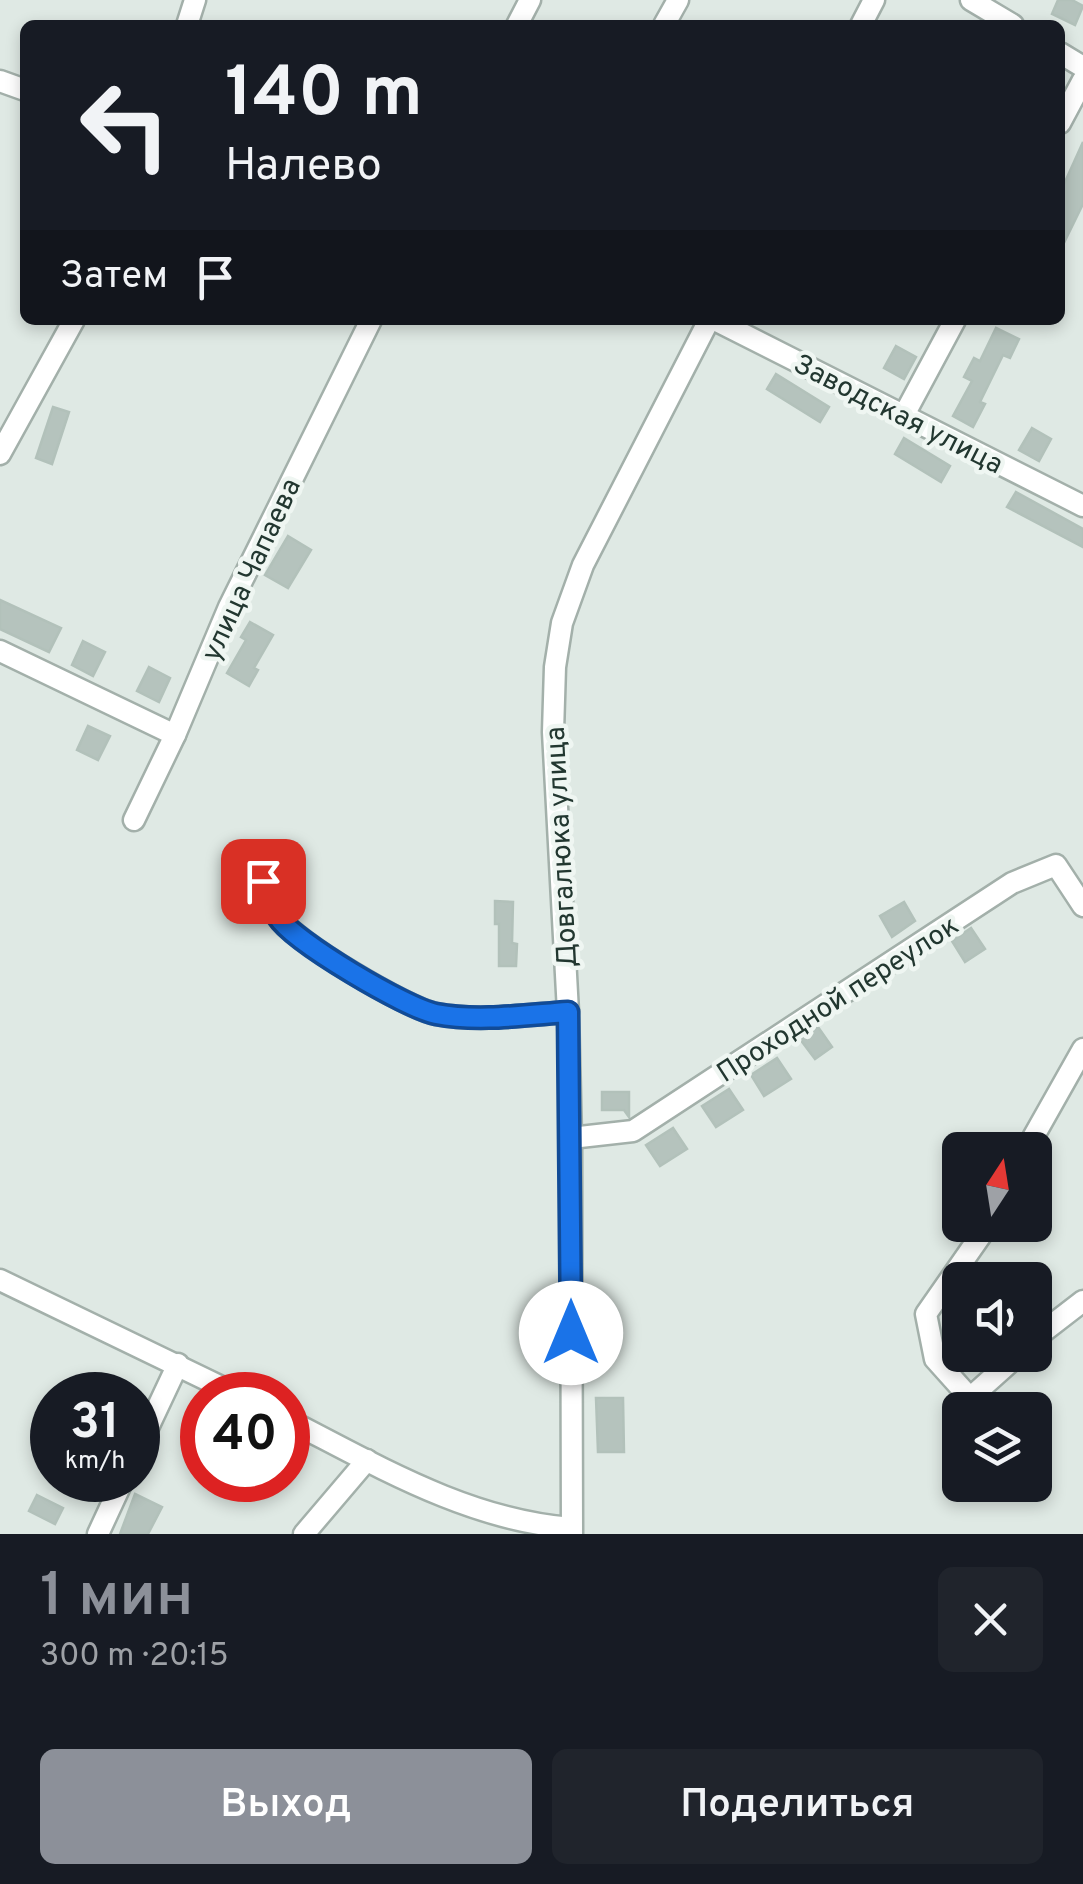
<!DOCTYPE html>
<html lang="ru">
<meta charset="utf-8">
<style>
:root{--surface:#171b24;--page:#20242c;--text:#f1f3f6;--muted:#9ea1a6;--accent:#8c9099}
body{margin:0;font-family:Overpass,sans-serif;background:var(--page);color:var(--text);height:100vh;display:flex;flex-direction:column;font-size:38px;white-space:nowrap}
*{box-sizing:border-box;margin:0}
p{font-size:32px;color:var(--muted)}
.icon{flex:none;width:55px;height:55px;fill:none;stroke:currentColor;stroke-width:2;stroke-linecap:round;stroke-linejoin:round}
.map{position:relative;height:1534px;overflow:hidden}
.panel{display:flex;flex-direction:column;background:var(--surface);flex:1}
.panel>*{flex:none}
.banner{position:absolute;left:20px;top:20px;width:1045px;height:305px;border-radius:15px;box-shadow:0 5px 15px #0003;background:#171b24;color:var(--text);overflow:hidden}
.needle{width:65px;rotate:12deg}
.fabs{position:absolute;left:942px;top:1132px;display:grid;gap:20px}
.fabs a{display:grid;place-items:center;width:110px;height:110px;border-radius:15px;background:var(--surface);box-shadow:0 5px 15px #0003;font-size:50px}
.speed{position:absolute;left:30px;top:1372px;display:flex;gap:20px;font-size:50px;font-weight:700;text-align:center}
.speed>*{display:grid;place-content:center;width:130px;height:130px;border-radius:50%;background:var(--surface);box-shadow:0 5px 15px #0003;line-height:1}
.speed small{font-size:25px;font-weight:400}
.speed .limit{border:15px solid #d22;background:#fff;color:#111}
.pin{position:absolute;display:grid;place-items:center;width:85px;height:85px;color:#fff;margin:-42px;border-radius:20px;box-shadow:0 5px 15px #0006}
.me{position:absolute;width:110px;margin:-55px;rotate:0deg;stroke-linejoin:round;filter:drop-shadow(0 0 8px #0008)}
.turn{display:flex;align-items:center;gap:35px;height:210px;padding:0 40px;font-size:45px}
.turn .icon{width:130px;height:130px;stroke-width:2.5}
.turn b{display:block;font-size:70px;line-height:85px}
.then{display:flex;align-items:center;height:95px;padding:0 40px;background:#0003;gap:20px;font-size:38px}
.round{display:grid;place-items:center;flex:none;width:105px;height:105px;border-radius:15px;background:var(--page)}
.head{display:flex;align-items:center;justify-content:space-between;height:170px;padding:0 40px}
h1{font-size:60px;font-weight:600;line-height:75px;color:var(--accent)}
.cta{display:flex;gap:20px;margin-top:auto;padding:20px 40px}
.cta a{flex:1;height:115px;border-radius:15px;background:var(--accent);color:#fff;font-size:40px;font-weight:600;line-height:115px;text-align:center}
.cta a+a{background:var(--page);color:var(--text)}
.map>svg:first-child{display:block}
.building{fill:#b5c3bd;stroke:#b2c1ba;stroke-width:2.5}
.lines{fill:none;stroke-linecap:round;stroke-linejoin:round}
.minor-casing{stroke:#a3b0aa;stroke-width:25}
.minor{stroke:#fff;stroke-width:20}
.route-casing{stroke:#114b97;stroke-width:25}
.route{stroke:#1a73e8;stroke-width:18}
.labels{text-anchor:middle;stroke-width:9;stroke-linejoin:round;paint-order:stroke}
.street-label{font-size:28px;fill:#223730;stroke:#eff6f2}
</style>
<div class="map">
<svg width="1083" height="1534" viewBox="0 0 1083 1534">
<rect width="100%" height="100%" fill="#dfe9e4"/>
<g class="building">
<polygon points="1058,0 1072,0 1083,6 1075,25 1052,14"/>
<polygon points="1083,142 1083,204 1060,251 1060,193"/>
<polygon points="996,328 1019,339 1010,358 1003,355 980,402 985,404 973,427 953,416 972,381 964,377 974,358 980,361"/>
<polygon points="896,346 916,357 904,379 884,368"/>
<polygon points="776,374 829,407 820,422 767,389"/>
<polygon points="53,407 69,412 52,464 36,458"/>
<polygon points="1032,428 1051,439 1039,461 1019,450"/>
<polygon points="904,438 950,466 941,482 895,454"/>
<polygon points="1016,492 1083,529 1083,547 1007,507"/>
<polygon points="288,536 311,550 288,588 265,575"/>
<polygon points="0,600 61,628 49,652 0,629"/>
<polygon points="250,622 273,635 254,668 258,670 249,686 227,673 246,640 241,637"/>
<polygon points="83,641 105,652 93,676 72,665"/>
<polygon points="149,667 170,678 159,702 137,691"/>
<polygon points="88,726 110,736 98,760 77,750"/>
<polygon points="495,901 513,902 512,943 517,944 516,966 499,966 499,924 495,924"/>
<polygon points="904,902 915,921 892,937 880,916"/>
<polygon points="971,928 985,949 965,962 952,941"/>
<polygon points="818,1027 832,1047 815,1059 800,1039"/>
<polygon points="777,1058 791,1079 764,1096 751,1075"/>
<polygon points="729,1089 743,1110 716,1127 702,1106"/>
<polygon points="602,1092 629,1092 629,1117 624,1110 602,1110"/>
<polygon points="673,1128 687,1149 660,1166 646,1145"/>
<polygon points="596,1398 623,1398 624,1452 598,1452"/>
<polygon points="135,1494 162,1507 148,1534 120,1534"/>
<polygon points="37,1495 63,1508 55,1524 29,1511"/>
</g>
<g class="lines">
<defs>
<g id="minor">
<polyline points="971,0 1013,25"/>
<polyline points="187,25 195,0"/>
<polyline points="517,25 530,0"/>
<polyline points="664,25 678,0"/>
<polyline points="861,25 874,0"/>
<polyline points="1060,53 1083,67"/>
<polyline points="0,81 25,90"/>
<polyline points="1060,123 1083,80"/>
<polyline points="715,320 1083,506"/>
<polyline points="904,415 955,320"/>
<polyline points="0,454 74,320"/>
<polyline points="0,651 175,735"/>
<polyline points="134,820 175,735 229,607 371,320"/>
<path d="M263 881C268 892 272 906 278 917 294 941 406 1008 436 1014 478 1022 526 1015 568 1012"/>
<polyline points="571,1138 633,1131 1012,883 1056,865 1083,906"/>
<polyline points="1026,1150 1083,1049"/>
<polyline points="988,1225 926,1314 935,1359 970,1398 1018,1355"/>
<polyline points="0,1280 238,1395"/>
<polyline points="1035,1338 1083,1301"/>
<path d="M288 1420C378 1466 468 1520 571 1528"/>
<polyline points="138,1449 178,1364"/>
<polyline points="98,1534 123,1480"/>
<polyline points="304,1534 367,1460"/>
<polyline points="572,1534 571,1138 568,1012 553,732 555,667 562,623 583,565 709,320"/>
</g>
</defs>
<use href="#minor" class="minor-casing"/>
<use href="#minor" class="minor"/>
</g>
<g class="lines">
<defs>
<path id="route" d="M263 881C268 892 272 906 278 917 294 942 406 1008 436 1014 478 1022 526 1015 568 1012L571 1333"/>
</defs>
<use href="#route" class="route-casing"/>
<use href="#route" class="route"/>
</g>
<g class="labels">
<g class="street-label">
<text transform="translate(899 413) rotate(27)" y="10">Заводская улица</text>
<text transform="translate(250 569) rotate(-65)" y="10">улица Чапаева</text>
<text transform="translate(560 847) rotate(-93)" y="10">Довгалюка улица</text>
<text transform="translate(837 998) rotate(-33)" y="10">Проходной переулок</text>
</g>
</g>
</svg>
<div class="fabs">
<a><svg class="needle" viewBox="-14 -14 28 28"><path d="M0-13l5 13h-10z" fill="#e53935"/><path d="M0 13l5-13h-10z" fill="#9ea1a6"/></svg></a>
<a><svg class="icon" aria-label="sound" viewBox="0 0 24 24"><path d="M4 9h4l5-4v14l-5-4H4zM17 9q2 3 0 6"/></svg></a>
<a><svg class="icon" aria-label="layers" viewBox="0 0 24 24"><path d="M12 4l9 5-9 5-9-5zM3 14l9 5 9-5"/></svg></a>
</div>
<div class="speed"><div>31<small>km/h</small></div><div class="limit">40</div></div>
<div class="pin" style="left:263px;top:881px;background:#d93025"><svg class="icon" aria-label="arrive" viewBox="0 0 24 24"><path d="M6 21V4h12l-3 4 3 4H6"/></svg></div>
<svg class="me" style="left:571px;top:1333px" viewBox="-20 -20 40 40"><circle r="19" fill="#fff"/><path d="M0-13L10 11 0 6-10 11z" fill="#1a73e8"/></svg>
<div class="banner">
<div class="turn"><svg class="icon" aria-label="left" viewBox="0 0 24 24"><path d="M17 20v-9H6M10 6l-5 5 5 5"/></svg><div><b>140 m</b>Налево</div></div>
<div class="then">Затем<svg class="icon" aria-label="arrive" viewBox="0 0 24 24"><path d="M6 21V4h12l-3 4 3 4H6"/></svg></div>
</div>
</div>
<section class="panel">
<div class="head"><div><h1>1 мин</h1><p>300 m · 20:15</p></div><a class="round"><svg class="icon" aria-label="close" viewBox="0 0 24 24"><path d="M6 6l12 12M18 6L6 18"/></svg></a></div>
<div class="cta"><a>Выход</a><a>Поделиться</a></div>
</section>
